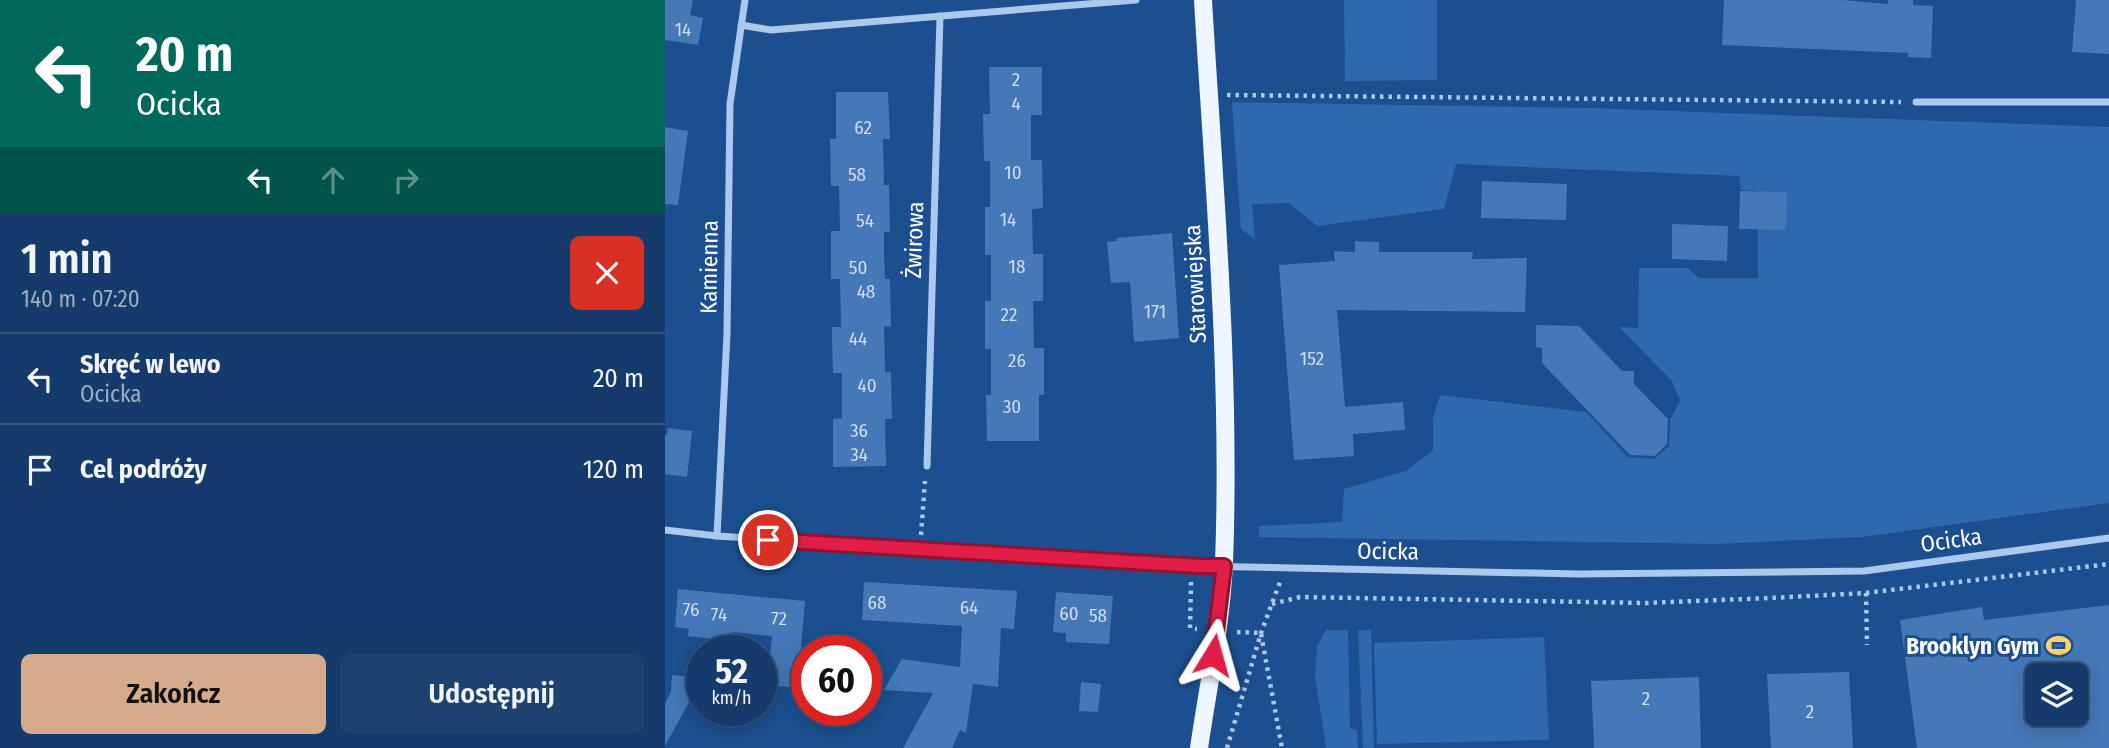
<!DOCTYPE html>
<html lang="pl">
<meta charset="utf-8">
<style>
:root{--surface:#143b6b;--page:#1d4271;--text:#f1f3f6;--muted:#9dadc1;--line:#33557e;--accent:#d6ab8b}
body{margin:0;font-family:"Fira Sans Condensed",sans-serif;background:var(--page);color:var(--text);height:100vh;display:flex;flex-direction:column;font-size:26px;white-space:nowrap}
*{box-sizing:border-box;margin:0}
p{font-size:23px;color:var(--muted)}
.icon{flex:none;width:38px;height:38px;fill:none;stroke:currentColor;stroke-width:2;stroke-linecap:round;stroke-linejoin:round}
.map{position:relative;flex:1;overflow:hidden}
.side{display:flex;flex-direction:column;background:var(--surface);width:665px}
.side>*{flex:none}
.hud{background:#00695c;color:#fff;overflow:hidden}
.controls{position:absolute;left:1360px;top:663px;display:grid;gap:14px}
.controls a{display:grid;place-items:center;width:63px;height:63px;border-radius:10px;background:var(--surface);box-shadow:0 4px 18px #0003,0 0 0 2px var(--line);font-size:35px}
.speed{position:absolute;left:21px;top:635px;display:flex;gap:14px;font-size:35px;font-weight:700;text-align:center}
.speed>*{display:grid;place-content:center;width:91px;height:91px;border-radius:50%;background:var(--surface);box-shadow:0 4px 18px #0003,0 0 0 2px var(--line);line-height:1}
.speed small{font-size:18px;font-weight:400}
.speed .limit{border:10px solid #d22;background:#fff;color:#111}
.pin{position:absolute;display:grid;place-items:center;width:60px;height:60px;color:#fff;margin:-30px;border:4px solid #fff;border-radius:50%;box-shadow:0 2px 7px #0007}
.me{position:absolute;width:77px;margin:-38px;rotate:8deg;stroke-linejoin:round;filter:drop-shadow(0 0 5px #0008)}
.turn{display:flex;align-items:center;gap:24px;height:147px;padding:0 21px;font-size:32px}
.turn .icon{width:91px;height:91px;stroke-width:2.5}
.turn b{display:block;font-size:49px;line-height:60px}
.lanes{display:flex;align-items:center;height:66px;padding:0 21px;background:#0003;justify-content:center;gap:35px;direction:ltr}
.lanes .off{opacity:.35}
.round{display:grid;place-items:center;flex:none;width:74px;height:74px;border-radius:10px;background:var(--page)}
.headline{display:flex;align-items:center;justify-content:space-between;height:119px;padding:0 21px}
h1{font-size:42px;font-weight:600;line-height:52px}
.cta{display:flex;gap:14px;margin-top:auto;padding:14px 21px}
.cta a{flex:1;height:80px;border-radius:10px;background:var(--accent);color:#111;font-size:28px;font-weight:600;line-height:80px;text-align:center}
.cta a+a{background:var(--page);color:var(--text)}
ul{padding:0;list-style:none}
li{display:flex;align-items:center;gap:21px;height:91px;padding:0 21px;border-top:2px solid var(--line)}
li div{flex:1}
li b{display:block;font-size:26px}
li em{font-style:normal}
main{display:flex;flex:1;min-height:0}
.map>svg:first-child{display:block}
.green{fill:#2e69ad}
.building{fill:#4478b7;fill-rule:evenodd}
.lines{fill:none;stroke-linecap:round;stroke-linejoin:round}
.path{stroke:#a9c9ee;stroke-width:4.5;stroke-dasharray:3.5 5;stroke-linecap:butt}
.street{stroke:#a9c9ee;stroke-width:7}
.primary{stroke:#f0f6ff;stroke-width:18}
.route-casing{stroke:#92132f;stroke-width:18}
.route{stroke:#e11d48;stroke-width:12}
.labels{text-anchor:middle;stroke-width:6;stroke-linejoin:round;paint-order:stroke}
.number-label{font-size:19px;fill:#d0dded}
.street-label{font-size:23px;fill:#fff;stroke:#1b4f8f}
.poi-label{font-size:23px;font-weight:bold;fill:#fff;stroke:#1b4f8f;text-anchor:end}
</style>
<main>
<section class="side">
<div class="hud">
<div class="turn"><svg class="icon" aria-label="left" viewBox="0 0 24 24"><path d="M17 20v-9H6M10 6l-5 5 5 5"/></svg><div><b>20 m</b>Ocicka</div></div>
<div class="lanes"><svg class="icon" aria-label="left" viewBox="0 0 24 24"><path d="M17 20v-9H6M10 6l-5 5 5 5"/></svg><svg class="icon off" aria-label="ahead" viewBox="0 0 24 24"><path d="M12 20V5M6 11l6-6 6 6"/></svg><svg class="icon off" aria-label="right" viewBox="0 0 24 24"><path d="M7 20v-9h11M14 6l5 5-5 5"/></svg></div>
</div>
<div class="headline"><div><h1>1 min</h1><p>140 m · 07:20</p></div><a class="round" style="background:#d93025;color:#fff"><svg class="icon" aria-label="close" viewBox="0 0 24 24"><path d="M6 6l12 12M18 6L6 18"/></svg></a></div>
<ul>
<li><svg class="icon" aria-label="left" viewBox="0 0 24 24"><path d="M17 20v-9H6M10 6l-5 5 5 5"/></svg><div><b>Skręć w lewo</b><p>Ocicka</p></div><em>20 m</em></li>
<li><svg class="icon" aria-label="arrive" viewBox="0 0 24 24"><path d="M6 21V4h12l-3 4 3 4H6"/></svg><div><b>Cel podróży</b></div><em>120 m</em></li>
</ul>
<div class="cta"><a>Zakończ</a><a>Udostępnij</a></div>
</section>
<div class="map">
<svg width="1444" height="748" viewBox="0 0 1444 748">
<rect width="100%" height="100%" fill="#1b4f8f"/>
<g class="green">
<polygon points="679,0 772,0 772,80 680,81"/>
<polygon points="567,102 925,108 1444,127 1444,503 1197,537 1051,544 594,537 594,526 677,522 679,489 741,471 768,450 768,418 775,395 921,412 963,457 989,459 1004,446 1005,420 1015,401 1007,381 954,327 973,328 974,268 1022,268 1035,278 1093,278 1093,191 1076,190 1074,176 791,164 779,209 652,226 624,203 587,204 590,239 576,229"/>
<polygon points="661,630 683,630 685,728 692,730 693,748 661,748 650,675 652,646"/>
<polygon points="693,630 706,630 709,748 698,748"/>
<polygon points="879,637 884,740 712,744 709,643"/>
</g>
<g class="building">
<polygon points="0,0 28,0 25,15 38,18 33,45 0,40"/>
<polygon points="1059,0 1178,0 1223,4 1223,0 1248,0 1248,5 1268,6 1266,58 1243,57 1243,53 1057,45"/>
<polygon points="1411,0 1444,0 1444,54 1407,52"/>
<polygon points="324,67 377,67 377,115 366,115 366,160 377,160 378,208 367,209 368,254 378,254 378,301 368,301 369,348 379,348 379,395 374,395 374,441 322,441 321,395 326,395 326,349 320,349 320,301 326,301 326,255 320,255 320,207 325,207 325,161 319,161 318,114 325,114"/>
<polygon points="171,92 223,92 225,139 218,139 219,185 224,185 225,232 219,232 219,255 220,279 225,279 226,327 219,326 220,372 226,372 227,419 220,419 221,466 168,467 168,419 177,418 177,373 168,373 167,340 167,327 176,327 175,279 166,279 166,231 175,231 174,186 166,186 165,139 171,139"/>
<polygon points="0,127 23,131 13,205 0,204"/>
<polygon points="817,181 902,184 901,220 816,218"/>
<polygon points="1075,191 1122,192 1121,230 1074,229"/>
<polygon points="1007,224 1063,226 1062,261 1007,259"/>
<polygon points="507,233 514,338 469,342 465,282 446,283 442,242 452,241 452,238"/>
<polygon points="690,241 714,242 714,252 808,252 807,259 862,258 860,312 672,310 680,407 738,402 740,430 688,434 689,456 629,460 614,265 670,261 669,251 690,252"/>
<polygon points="871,325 914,326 957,371 969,371 969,384 1003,419 1002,444 990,456 965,455 877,363 877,348 871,347"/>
<polygon points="3,428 27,431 22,477 0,474 0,435 2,435"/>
<polygon points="199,582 352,591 349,629 336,628 333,687 308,684 301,733 295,730 287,748 238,748 268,693 219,690 237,659 295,667 297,626 197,620"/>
<polygon points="13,589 140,601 136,647 142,647 142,689 102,685 107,636 67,632 64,641 23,636 24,629 10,627"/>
<polygon points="391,592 448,596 444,644 401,642 401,633 388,632"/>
<path d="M1444 605V748H1252L1235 620 1317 607 1319 620ZM1372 676H1410V714H1372Z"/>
<polygon points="1184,672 1188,748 1106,748 1102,674"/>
<polygon points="7,675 37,678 0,746 0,704 6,691"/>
<polygon points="1034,677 1036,748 929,748 926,681"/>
<polygon points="416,682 436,684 433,712 414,711"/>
</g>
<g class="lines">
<g class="path">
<polyline points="562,95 1236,102"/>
<polyline points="256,535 260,481"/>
<polyline points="526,582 525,628 532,629"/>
<polyline points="1201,593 1202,645"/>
<polyline points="607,604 635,597 981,603 1105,598 1201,593 1444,564"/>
<polyline points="572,632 596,633"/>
<polyline points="596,634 617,748"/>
<polyline points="562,748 596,633 615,582"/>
</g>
<g class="street">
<polyline points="76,25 106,30 471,0"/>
<polyline points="1251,102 1444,102"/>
<polyline points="262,466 275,16"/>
<polyline points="0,530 52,536 534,566 913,574 1199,571 1444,538"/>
<polyline points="52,536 62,334 65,104 80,0"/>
</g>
<path class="primary" d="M534 748C543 687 556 625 559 563 566 375 549 187 538 0"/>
</g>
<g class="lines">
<defs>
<polyline id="route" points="103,540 534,566 559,566 548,655"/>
</defs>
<use href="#route" class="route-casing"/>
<use href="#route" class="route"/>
</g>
<defs>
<symbol id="stadium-bare" viewBox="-9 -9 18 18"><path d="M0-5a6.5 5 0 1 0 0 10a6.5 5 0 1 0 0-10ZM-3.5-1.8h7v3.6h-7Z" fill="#ffd166" stroke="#1b4f8f" stroke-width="2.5" paint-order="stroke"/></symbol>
</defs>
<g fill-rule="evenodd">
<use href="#stadium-bare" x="1376" y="628" width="35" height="35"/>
</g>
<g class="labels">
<g class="number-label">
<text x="18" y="36">14</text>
<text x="351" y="86">2</text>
<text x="351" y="110">4</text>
<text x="198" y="134">62</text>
<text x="348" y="179">10</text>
<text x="192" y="181">58</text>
<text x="343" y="226">14</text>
<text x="200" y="227">54</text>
<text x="352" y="273">18</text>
<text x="193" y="274">50</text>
<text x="201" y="298">48</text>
<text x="490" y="318">171</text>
<text x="344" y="321">22</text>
<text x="193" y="345">44</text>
<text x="647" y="365">152</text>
<text x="352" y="367">26</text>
<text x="202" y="392">40</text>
<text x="347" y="413">30</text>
<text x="194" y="437">36</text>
<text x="194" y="461">34</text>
<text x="212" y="609">68</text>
<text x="304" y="614">64</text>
<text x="26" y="616">76</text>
<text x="404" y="620">60</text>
<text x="54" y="621">74</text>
<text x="433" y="622">58</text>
<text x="114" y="625">72</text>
<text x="981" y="705">2</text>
<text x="1145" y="718">2</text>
</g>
<g class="street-label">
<text transform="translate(249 240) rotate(-88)" y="8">Żwirowa</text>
<text transform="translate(44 267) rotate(-89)" y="8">Kamienna</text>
<text transform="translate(530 284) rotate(-93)" y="8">Starowiejska</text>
<text transform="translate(1286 540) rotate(-8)" y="8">Ocicka</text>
<text transform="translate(723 551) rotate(1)" y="8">Ocicka</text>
</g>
<g class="poi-label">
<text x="1374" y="654">Brooklyn Gym</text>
</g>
</g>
</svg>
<div class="controls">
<a><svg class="icon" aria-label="layers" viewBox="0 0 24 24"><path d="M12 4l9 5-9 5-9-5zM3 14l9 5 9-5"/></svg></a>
</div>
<div class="speed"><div>52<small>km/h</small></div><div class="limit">60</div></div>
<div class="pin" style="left:103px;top:540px;background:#d93025"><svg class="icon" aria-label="arrive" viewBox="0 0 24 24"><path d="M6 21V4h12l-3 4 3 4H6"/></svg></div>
<svg class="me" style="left:548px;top:655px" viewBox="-20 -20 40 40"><path d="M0-17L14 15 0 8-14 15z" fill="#e11d48" stroke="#fff" stroke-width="4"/></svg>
</div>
</main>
